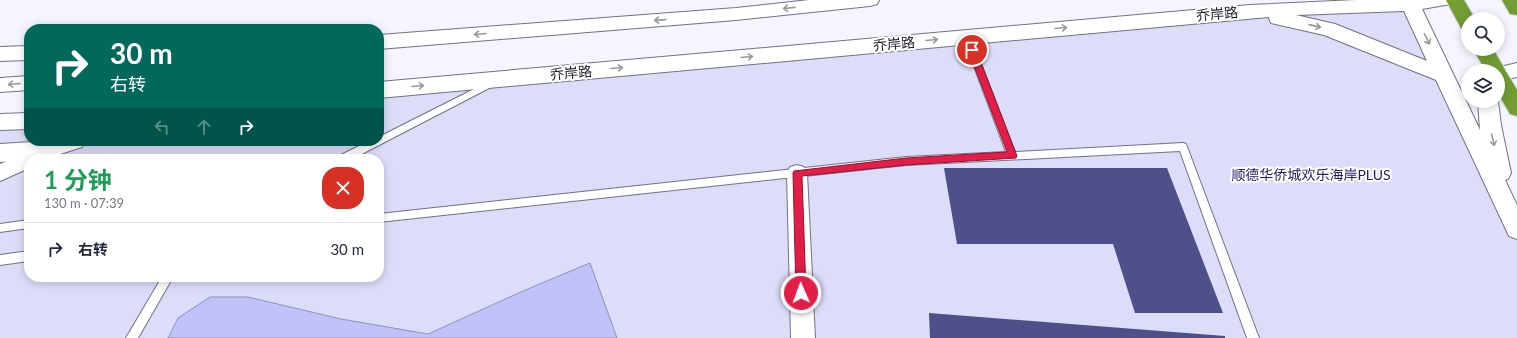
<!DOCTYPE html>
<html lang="zh">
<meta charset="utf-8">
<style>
:root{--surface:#fff;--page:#f2f2f3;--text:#1f2937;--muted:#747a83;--line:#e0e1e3}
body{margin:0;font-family:Lato,"Noto Sans SC",sans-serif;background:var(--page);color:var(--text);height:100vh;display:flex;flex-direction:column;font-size:15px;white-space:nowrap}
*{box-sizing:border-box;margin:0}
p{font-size:13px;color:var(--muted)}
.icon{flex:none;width:22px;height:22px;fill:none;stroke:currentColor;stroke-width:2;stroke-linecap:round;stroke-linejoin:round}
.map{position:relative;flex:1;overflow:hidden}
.side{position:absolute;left:24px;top:154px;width:360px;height:128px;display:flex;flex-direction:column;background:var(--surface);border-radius:16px;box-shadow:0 2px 10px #0003}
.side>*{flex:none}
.guide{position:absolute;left:24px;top:24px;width:360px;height:122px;border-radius:16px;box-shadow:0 2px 10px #0003;background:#00695c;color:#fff;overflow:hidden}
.fabs{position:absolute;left:1461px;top:12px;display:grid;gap:8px}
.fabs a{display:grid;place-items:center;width:44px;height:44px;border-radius:50%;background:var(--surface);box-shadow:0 2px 10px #0003;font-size:20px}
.pin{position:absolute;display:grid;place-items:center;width:34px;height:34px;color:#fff;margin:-17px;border:2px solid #fff;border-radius:50%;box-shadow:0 1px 4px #0007}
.me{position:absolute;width:44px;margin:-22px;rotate:358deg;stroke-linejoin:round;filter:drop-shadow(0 0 3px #0008)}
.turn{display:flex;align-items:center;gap:14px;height:84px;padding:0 20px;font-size:18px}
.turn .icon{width:52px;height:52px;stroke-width:2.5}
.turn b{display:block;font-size:28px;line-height:34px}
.lanes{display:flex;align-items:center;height:38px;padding:0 20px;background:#0003;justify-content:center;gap:20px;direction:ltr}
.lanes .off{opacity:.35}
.round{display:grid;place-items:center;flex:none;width:42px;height:42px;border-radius:16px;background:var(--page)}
.head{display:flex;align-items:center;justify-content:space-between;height:68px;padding:0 20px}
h1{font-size:24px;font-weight:700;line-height:30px;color:#1e9e55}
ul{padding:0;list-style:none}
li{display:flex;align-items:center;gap:12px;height:52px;padding:0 20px;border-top:1px solid var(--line)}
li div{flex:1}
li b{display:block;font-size:15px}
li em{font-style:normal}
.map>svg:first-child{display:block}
.green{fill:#dbddf9;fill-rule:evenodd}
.water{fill:#c0c3f9;stroke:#8e91b9}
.building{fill:#4f4f8a}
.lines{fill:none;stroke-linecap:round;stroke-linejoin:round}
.lane-casing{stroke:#717285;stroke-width:2}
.street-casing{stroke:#717285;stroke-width:2}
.secondary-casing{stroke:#717285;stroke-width:2}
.highway-casing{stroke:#d1d2d3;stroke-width:2}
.lane{fill:#fff;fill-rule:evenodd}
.street{fill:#fff;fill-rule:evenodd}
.secondary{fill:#fff;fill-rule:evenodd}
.highway{fill:#729d33;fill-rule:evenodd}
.oneway{stroke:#98999c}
.route{fill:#e11d48;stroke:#92132f}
.labels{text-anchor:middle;stroke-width:4;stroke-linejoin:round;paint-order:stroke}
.street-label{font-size:14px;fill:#1b1c23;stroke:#fff}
.park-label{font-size:14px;fill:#241863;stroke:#fff}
</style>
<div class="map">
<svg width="1517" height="338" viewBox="0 0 1517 338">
<rect width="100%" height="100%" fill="#f5f5fe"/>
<path class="green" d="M1410 4 1517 229V338H0V130L29 127V141H379V90ZM29 159H379V277H29Z"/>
<polygon class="water" points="590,263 617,338 168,338 178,318 210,297 248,297 341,319 428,334 523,291"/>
<g class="building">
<polygon points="944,168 1167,168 1223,313 1135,313 1113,244 957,244"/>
<polygon points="929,313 1225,336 1225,338 930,338"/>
</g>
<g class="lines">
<defs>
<g id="lane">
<polygon points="967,34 971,37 1015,152 1183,143 1186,144 1259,338 1247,338 1180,151 906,165 379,222 379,214 906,157 1006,152 963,37"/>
<polygon points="492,80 497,83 495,85 352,159 338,159 339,156 369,141 379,141 379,137"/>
<polygon points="29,220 29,228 0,232 0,224"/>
<polygon points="29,251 29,261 0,265 0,255"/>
<polygon points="162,277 173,277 138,338 126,338"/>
</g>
<g id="street">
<polygon points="29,151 36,153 39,159 29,159 29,168 0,181 0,164"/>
<polygon points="797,165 804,167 807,173 815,338 791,338 787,173 790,167"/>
</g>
<g id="secondary">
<polygon points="809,0 879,0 877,4 870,6 736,20 379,49 379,35 736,8"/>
<path d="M1356 0H1453L1451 4 1422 9 1480 130 1478 101H1498L1501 125 1511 173 1508 179 1505 180 1517 205V239L1509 236 1436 80 1324 35 1271 23 1269 18V17L379 98V82L1250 5ZM1404 11 1427 61 1335 24 1296 15Z"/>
<polygon points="29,46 29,60 0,61 0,47"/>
<polygon points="1517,63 1517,77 1498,81 1498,71 1490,71 1491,69"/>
<polygon points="29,76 29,90 0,92 0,78"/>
<polygon points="29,113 29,129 0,130 0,114"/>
<polygon points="49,141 85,141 82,147 48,158 0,162 0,144"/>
</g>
<g id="highway">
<polygon points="1446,0 1464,0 1475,19 1468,19 1468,30 1461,28"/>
<polygon points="1502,0 1517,0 1517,15 1510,14"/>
<polygon points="1473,49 1493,49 1517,90 1517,116 1510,114 1498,93 1498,71 1486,71"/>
</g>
</defs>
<use href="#lane" class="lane-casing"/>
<use href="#street" class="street-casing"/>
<use href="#secondary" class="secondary-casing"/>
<use href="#highway" class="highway-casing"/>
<use href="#lane" class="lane"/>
<use href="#street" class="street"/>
<use href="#secondary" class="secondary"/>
<use href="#highway" class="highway"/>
</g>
<defs><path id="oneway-shaft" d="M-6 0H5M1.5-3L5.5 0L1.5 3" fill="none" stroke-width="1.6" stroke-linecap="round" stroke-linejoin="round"/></defs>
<g class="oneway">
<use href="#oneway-shaft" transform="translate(789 8) rotate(174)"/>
<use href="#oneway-shaft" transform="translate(660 20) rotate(176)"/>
<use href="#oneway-shaft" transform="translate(1315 26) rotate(13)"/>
<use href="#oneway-shaft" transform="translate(1061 28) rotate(-5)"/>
<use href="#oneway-shaft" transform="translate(480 34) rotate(175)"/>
<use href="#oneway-shaft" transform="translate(1427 39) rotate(64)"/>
<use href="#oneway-shaft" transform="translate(932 40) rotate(-5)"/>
<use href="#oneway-shaft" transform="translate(747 57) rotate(-5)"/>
<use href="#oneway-shaft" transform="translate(617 68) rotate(-5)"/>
<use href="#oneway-shaft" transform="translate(14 84) rotate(175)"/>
<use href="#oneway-shaft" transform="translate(418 86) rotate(-5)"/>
<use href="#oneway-shaft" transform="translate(1493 140) rotate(77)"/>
</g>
<polygon class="route" points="972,47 976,50 1017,156 1016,158 906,165 802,176 806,293 805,296 801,298 798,296 796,293 793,173 794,171 906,158 1007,152 968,50"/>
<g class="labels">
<g class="street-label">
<text transform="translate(1217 14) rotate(-5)" y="5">乔岸路</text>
<text transform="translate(894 44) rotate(-5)" y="5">乔岸路</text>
<text transform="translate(571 73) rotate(-5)" y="5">乔岸路</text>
</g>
<g class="park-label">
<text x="1311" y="180">顺德华侨城欢乐海岸PLUS</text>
</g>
</g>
</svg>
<div class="fabs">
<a><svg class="icon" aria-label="search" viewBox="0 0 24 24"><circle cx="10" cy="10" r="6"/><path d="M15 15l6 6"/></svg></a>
<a><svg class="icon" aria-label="layers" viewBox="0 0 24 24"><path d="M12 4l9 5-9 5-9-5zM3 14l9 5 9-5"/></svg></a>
</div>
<div class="pin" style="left:972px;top:50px;background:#d93025"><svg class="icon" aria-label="arrive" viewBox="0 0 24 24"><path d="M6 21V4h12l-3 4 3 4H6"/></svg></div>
<svg class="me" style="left:801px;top:293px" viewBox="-20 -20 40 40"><circle r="17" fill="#e11d48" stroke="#fff" stroke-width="3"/><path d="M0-11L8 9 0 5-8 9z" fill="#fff"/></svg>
<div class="guide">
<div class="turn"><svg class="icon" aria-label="right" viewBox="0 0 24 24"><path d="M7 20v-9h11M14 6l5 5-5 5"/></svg><div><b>30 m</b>右转</div></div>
<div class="lanes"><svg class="icon off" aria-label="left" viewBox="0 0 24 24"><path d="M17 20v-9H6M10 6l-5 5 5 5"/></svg><svg class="icon off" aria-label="ahead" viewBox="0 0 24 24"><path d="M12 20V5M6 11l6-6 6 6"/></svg><svg class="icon" aria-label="right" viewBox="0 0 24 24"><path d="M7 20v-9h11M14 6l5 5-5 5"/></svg></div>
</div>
<section class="side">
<div class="head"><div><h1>1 分钟</h1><p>130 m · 07:39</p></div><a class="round" style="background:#d93025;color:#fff"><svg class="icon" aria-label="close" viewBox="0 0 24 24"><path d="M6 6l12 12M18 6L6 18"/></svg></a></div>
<ul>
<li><svg class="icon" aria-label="right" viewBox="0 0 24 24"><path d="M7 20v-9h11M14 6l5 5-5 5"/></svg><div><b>右转</b></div><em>30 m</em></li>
</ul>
</section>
</div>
